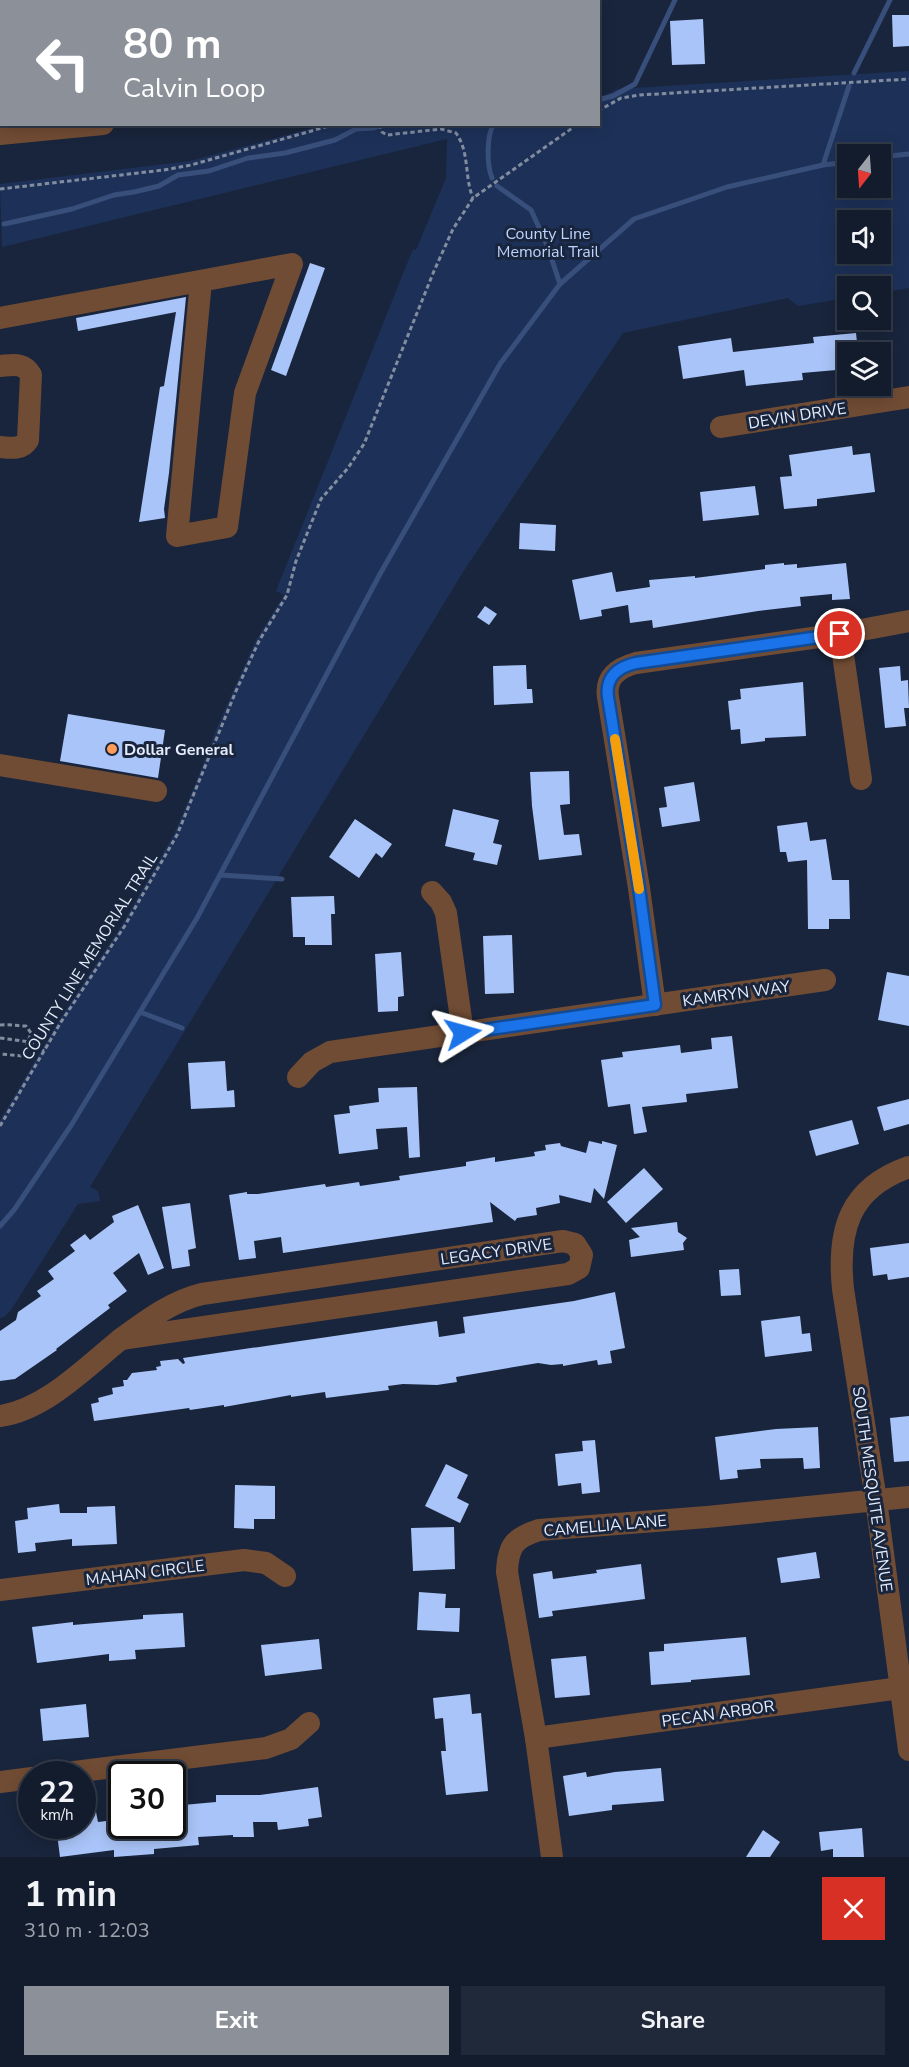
<!DOCTYPE html>
<meta charset="utf-8">
<style>
:root{--surface:#131c2d;--page:#202939;--text:#f1f3f6;--muted:#9da1aa;--line:#323a49;--accent:#8c9099}
body{margin:0;font-family:"Nunito Sans",sans-serif;background:var(--page);color:var(--text);height:100vh;display:flex;flex-direction:column;font-size:22px;white-space:nowrap}
*{box-sizing:border-box;margin:0}
p{font-size:20px;color:var(--muted)}
.icon{flex:none;width:33px;height:33px;fill:none;stroke:currentColor;stroke-width:2;stroke-linecap:round;stroke-linejoin:round}
.map{position:relative;height:1857px;overflow:hidden}
.panel{display:flex;flex-direction:column;background:var(--surface);flex:1}
.panel>*{flex:none}
.banner{position:absolute;left:0px;top:0px;width:600px;height:126px;box-shadow:0 3px 15px #0003,0 0 0 2px var(--line);background:#8c9099;color:#fff;overflow:hidden}
.needle{width:39px;rotate:197deg}
.buttons{position:absolute;left:837px;top:144px;display:grid;gap:12px}
.buttons a{display:grid;place-items:center;width:54px;height:54px;border-radius:0px;background:var(--surface);box-shadow:0 3px 15px #0003,0 0 0 2px var(--line);font-size:30px}
.speed{position:absolute;left:18px;top:1761px;display:flex;gap:12px;font-size:30px;font-weight:700;text-align:center}
.speed>*{display:grid;place-content:center;width:78px;height:78px;border-radius:50%;background:var(--surface);box-shadow:0 3px 15px #0003,0 0 0 2px var(--line);line-height:1}
.speed small{font-size:15px;font-weight:400}
.speed .limit{border:3px solid #111;border-radius:9px;background:#fff;color:#111}
.pin{position:absolute;display:grid;place-items:center;width:51px;height:51px;color:#fff;margin:-26px;border:3px solid #fff;border-radius:50%;box-shadow:0 2px 6px #0007}
.me{position:absolute;width:66px;margin:-33px;rotate:82deg;stroke-linejoin:round;filter:drop-shadow(0 0 4px #0008)}
.turn{display:flex;align-items:center;gap:21px;height:126px;padding:0 24px;font-size:27px}
.turn .icon{width:78px;height:78px;stroke-width:2.5}
.turn b{display:block;font-size:42px;line-height:51px}
.round{display:grid;place-items:center;flex:none;width:63px;height:63px;border-radius:0px;background:var(--page)}
.overview{display:flex;align-items:center;justify-content:space-between;height:102px;padding:0 24px}
h1{font-size:36px;font-weight:700;line-height:45px}
.cta{display:flex;gap:12px;margin-top:auto;padding:12px 24px}
.cta a{flex:1;height:69px;border-radius:0px;background:var(--accent);color:#fff;font-size:24px;font-weight:700;line-height:69px;text-align:center}
.cta a+a{background:var(--page);color:var(--text)}
.map>svg:first-child{display:block}
.green{fill:#1d3158;fill-rule:evenodd}
.lines{fill:none;stroke-linecap:round;stroke-linejoin:round}
.stream{stroke:#384f7b;stroke-width:5}
.building{fill:#a9c4f8}
.path{stroke:#838da0;stroke-width:3;stroke-dasharray:4.5 3;stroke-linecap:butt}
.minor{stroke:#714c34;stroke-width:22}
.route-casing{stroke:#114b97;stroke-width:15}
.route{stroke:#1a73e8;stroke-width:10}
.slow{stroke:#f59e0b;stroke-width:10}
.poi-dot{fill:#fe9c58;stroke:#19253c;stroke-width:2}
.labels{text-anchor:middle;stroke-width:6;stroke-linejoin:round;paint-order:stroke}
.park-label{font-size:16px;fill:#bcd3fe;stroke:#19253c}
.street-label{font-size:16px;fill:#e5edfd;stroke:#19253c}
.poi-label{font-size:16px;font-weight:bold;fill:#e5edfd;stroke:#19253c;text-anchor:start}
</style>
<div class="map">
<svg width="909" height="1857" viewBox="0 0 909 1857">
<rect width="100%" height="100%" fill="#19253c"/>
<path class="green" d="M909 71V288L881 293 880 286H848L847 298 798 306 788 298 623 333 463 572 90 1187 98 1191 100 1201 78 1204 11 1310 4 1317 0 1318V1120L61 1017 122 925 174 834 195 785 218 725 256 640 284 595 276 591 413 249 416 250 446 178 447 139 2 247 0 184 190 161 323 125 598 124 599 99 617 89ZM848 154H880V188H848ZM848 220H880V254H848Z"/>
<g class="lines">
<g class="stream">
<polyline points="554,2 555,0"/>
<polyline points="854,73 890,0"/>
<polyline points="598,100 613,96 635,84 675,0"/>
<polyline points="880,157 909,154"/>
<polyline points="823,165 849,86"/>
<path d="M492 178C487 166 486 135 494 124"/>
<polyline points="497,186 531,210 547,245 560,284"/>
<polyline points="4,224 72,209 114,195 134,192 159,186 178,175 209,171 248,158 285,153 335,140 356,129 374,128 385,124"/>
<polyline points="220,875 282,879"/>
<polyline points="140,1012 182,1028"/>
<polyline points="0,1226 14,1210 72,1124 197,918 380,574 500,364 560,284 634,219 727,187 823,165 848,162"/>
</g>
</g>
<g class="building">
<polygon points="892,15 909,15 909,46 893,47"/>
<polygon points="703,19 705,64 672,65 670,21"/>
<polygon points="310,263 325,268 286,376 271,370"/>
<polygon points="186,297 169,473 164,509 165,518 139,522 160,387 164,386 176,312 78,331 76,318"/>
<polygon points="856,333 858,352 848,352 848,369 802,373 803,380 746,386 744,370 683,379 678,346 731,338 733,352 814,343 813,337"/>
<polygon points="852,446 853,455 870,453 875,492 817,499 817,506 784,509 780,477 792,476 789,455"/>
<polygon points="755,486 759,515 703,521 700,492"/>
<polygon points="520,523 556,525 555,551 519,549"/>
<polygon points="784,563 784,565 797,564 797,568 846,563 850,599 832,600 832,594 800,597 801,606 758,611 653,628 652,620 630,623 628,605 601,610 602,616 580,620 572,580 612,572 616,592 650,587 649,580 695,576 695,578 765,569 765,565"/>
<polygon points="485,606 497,614 489,625 477,617"/>
<polygon points="526,665 527,689 532,689 533,703 494,705 493,666"/>
<polygon points="900,666 901,681 908,680 909,708 904,708 906,726 885,728 879,668"/>
<polygon points="803,682 806,736 765,738 765,741 741,744 740,729 731,730 728,701 741,699 740,689"/>
<polygon points="68,714 165,730 158,778 60,761"/>
<polygon points="569,771 570,804 560,805 564,835 579,834 582,855 539,860 532,806 530,772"/>
<polygon points="694,782 700,821 662,827 659,808 667,807 664,787"/>
<polygon points="453,809 499,820 493,843 502,845 497,865 473,860 475,853 445,846"/>
<polygon points="355,819 392,844 382,858 376,853 359,878 329,857"/>
<polygon points="807,822 810,841 826,839 832,880 849,880 850,919 829,919 829,929 808,929 807,860 788,862 786,852 780,852 777,826"/>
<polygon points="334,896 335,914 331,914 332,945 305,945 305,937 293,937 291,897"/>
<polygon points="512,935 514,993 485,994 483,936"/>
<polygon points="401,952 404,996 398,997 398,1011 378,1012 375,954"/>
<polygon points="887,972 909,976 909,1026 878,1020"/>
<polygon points="732,1036 738,1088 686,1094 687,1102 642,1107 647,1132 634,1134 630,1104 608,1107 601,1060 623,1057 622,1052 680,1045 681,1053 712,1049 711,1038"/>
<polygon points="225,1061 227,1091 234,1090 235,1107 191,1109 188,1063"/>
<polygon points="417,1087 420,1157 409,1158 407,1127 376,1129 378,1149 339,1154 334,1115 350,1113 349,1106 379,1102 378,1088"/>
<polygon points="909,1099 909,1124 884,1131 877,1107"/>
<polygon points="852,1120 859,1144 816,1156 809,1131"/>
<polygon points="589,1141 602,1144 602,1141 617,1145 604,1199 594,1188 591,1203 559,1195 560,1203 536,1208 537,1215 517,1218 515,1221 490,1202 493,1222 283,1253 281,1237 254,1241 256,1258 239,1260 229,1195 247,1192 247,1194 258,1194 325,1184 326,1187 359,1182 360,1186 400,1180 399,1176 466,1166 466,1162 495,1157 495,1162 535,1156 534,1152 546,1150 545,1145 560,1143 561,1146 586,1153"/>
<polygon points="644,1168 663,1189 626,1223 607,1202"/>
<polygon points="190,1203 196,1248 188,1250 190,1266 172,1269 162,1207"/>
<polygon points="138,1205 164,1268 148,1275 139,1253 113,1273 127,1291 108,1305 110,1308 56,1349 57,1350 15,1379 0,1381 0,1331 16,1320 18,1312 41,1296 37,1291 54,1279 48,1271 75,1251 70,1245 85,1234 90,1240 114,1222 112,1216"/>
<polygon points="677,1222 678,1232 687,1238 683,1243 684,1250 631,1257 629,1240 640,1237 631,1228"/>
<polygon points="909,1243 909,1277 888,1280 887,1274 873,1276 870,1248"/>
<polygon points="739,1269 741,1295 721,1296 719,1270"/>
<polygon points="615,1292 625,1348 610,1351 612,1363 598,1365 597,1360 563,1366 563,1364 551,1365 538,1363 456,1377 457,1382 437,1385 403,1384 388,1386 389,1390 326,1398 325,1392 291,1397 291,1395 224,1407 224,1405 190,1410 189,1408 94,1421 91,1404 99,1402 98,1398 113,1394 112,1388 124,1386 123,1380 127,1380 132,1373 157,1370 156,1367 161,1366 160,1361 178,1359 183,1364 185,1363 183,1358 437,1321 439,1337 465,1333 463,1317 574,1301"/>
<polygon points="800,1316 802,1334 810,1333 812,1351 765,1357 761,1321"/>
<polygon points="909,1416 909,1461 894,1462 890,1418"/>
<polygon points="818,1427 820,1468 804,1469 803,1458 760,1459 761,1468 737,1470 738,1478 720,1480 715,1437 776,1429"/>
<polygon points="595,1440 600,1492 582,1494 581,1483 558,1486 555,1454 583,1451 582,1441"/>
<polygon points="446,1464 468,1475 457,1498 469,1504 460,1523 425,1506"/>
<polygon points="235,1485 275,1486 275,1519 254,1519 254,1529 234,1528"/>
<polygon points="59,1504 60,1513 87,1513 87,1507 115,1506 117,1544 72,1546 72,1539 35,1543 36,1551 18,1553 15,1521 28,1519 27,1508"/>
<polygon points="454,1527 455,1569 413,1571 411,1528"/>
<polygon points="816,1552 820,1578 781,1583 777,1558"/>
<polygon points="641,1564 645,1599 552,1611 553,1616 539,1618 533,1574 552,1571 553,1579 597,1573 596,1570"/>
<polygon points="419,1592 446,1594 445,1608 460,1608 459,1632 417,1630"/>
<polygon points="183,1613 185,1647 135,1650 136,1659 109,1661 109,1654 37,1663 32,1627 73,1622 73,1625 143,1619 143,1615"/>
<polygon points="746,1637 750,1675 691,1680 691,1682 651,1685 649,1652 664,1651 664,1644"/>
<polygon points="319,1639 322,1669 265,1676 261,1645"/>
<polygon points="586,1656 590,1695 555,1698 551,1659"/>
<polygon points="470,1694 472,1714 481,1713 488,1791 446,1795 441,1751 446,1751 443,1718 435,1719 433,1698"/>
<polygon points="86,1704 89,1737 43,1741 40,1709"/>
<polygon points="661,1768 664,1801 612,1805 612,1810 569,1816 563,1776 586,1772 587,1777 615,1772"/>
<polygon points="318,1787 322,1817 308,1819 309,1826 278,1830 277,1822 253,1822 254,1837 233,1837 233,1835 198,1837 199,1845 154,1849 154,1854 114,1857 114,1850 60,1857 56,1826 82,1826 82,1814 96,1812 98,1822 122,1819 122,1826 172,1826 172,1806 216,1802 216,1795 260,1795"/>
<polygon points="862,1828 864,1857 833,1857 833,1849 821,1851 819,1832"/>
<polygon points="763,1830 780,1842 770,1857 746,1857"/>
</g>
<g class="lines">
<g class="path">
<polyline points="598,111 621,98 640,95 909,79"/>
<path d="M380 124 382 132 387 135 441 129 456 133C470 153 464 176 473 198"/>
<polyline points="0,189 164,170 191,165 336,124"/>
<path d="M0 1025C9 1024 17 1026 26 1026L31 1033 23 1056 0 1054"/>
<polyline points="0,1038 30,1042 44,1051"/>
<polyline points="0,1126 61,1022 124,927 177,835 236,691 259,641 287,595 296,561 321,499 348,468 364,444 434,271 453,229 473,198 578,124"/>
</g>
<g class="minor">
<polyline points="77,0 77,2"/>
<polyline points="385,2 386,0"/>
<polyline points="0,134 103,124"/>
<polyline points="0,318 292,264 245,393 227,527 177,536 201,281"/>
<path d="M0 366C13 365 24 362 31 375L28 440C22 450 11 448 0 447"/>
<polyline points="721,427 909,397"/>
<polyline points="840,634 861,779"/>
<polyline points="0,765 156,791"/>
<polyline points="432,892 441,902 446,913 463,1033"/>
<path d="M655 1005 639 888 608 697C605 677 618 668 636 663L840 634 909 621"/>
<polyline points="298,1077 312,1062 330,1052 825,980"/>
<path d="M909 1167C849 1188 837 1230 843 1289L876 1500 909 1750"/>
<path d="M563 1241 575 1244 582 1255 579 1268 568 1274 121 1339C146 1321 172 1301 202 1294Z"/>
<path d="M0 1416C45 1410 86 1367 121 1339"/>
<polyline points="0,1590 244,1560 266,1563 285,1576"/>
<polyline points="536,1738 900,1688"/>
<polyline points="58,1774 266,1748 291,1739 309,1723"/>
<polyline points="0,1782 32,1778"/>
<path d="M552 1857 536 1738 507 1572C508 1546 514 1538 539 1530L707 1517 909 1497"/>
</g>
</g>
<g class="lines">
<defs>
<path id="route" d="M463 1033 655 1005 639 888 608 697C605 677 618 667 636 663L840 634"/>
</defs>
<use href="#route" class="route-casing"/>
<use href="#route" class="route"/>
<polyline class="slow" points="615,739 639,889"/>
</g>
<circle class="poi-dot" cx="112" cy="749" r="6"/>
<g class="labels">
<g class="park-label">
<text x="548" y="239">County Line<tspan x="548" dy="18">Memorial Trail</tspan></text>
</g>
<g class="street-label">
<text transform="translate(797 415) rotate(-9)" y="6">DEVIN DRIVE</text>
<text transform="translate(89 956) rotate(-58)" y="6">COUNTY LINE MEMORIAL TRAIL</text>
<text transform="translate(736 993) rotate(-8)" y="6">KAMRYN WAY</text>
<text transform="translate(496 1251) rotate(-8)" y="6">LEGACY DRIVE</text>
<text transform="translate(873 1489) rotate(82)" y="6">SOUTH MESQUITE AVENUE</text>
<text transform="translate(605 1525) rotate(-5)" y="6">CAMELLIA LANE</text>
<text transform="translate(145 1572) rotate(-7)" y="6">MAHAN CIRCLE</text>
<text transform="translate(718 1713) rotate(-8)" y="6">PECAN ARBOR</text>
</g>
<g class="poi-label">
<text x="124" y="755">Dollar General</text>
</g>
</g>
</svg>
<div class="buttons">
<a><svg class="needle" viewBox="-14 -14 28 28"><path d="M0-13l5 13h-10z" fill="#e53935"/><path d="M0 13l5-13h-10z" fill="#9da1aa"/></svg></a>
<a><svg class="icon" aria-label="sound" viewBox="0 0 24 24"><path d="M4 9h4l5-4v14l-5-4H4zM17 9q2 3 0 6"/></svg></a>
<a><svg class="icon" aria-label="search" viewBox="0 0 24 24"><circle cx="10" cy="10" r="6"/><path d="M15 15l6 6"/></svg></a>
<a><svg class="icon" aria-label="layers" viewBox="0 0 24 24"><path d="M12 4l9 5-9 5-9-5zM3 14l9 5 9-5"/></svg></a>
</div>
<div class="speed"><div>22<small>km/h</small></div><div class="limit">30</div></div>
<div class="pin" style="left:840px;top:634px;background:#d93025"><svg class="icon" aria-label="arrive" viewBox="0 0 24 24"><path d="M6 21V4h12l-3 4 3 4H6"/></svg></div>
<svg class="me" style="left:463px;top:1033px" viewBox="-20 -20 40 40"><path d="M0-17L14 15 0 8-14 15z" fill="#1a73e8" stroke="#fff" stroke-width="4"/></svg>
<div class="banner">
<div class="turn"><svg class="icon" aria-label="left" viewBox="0 0 24 24"><path d="M17 20v-9H6M10 6l-5 5 5 5"/></svg><div><b>80 m</b>Calvin Loop</div></div>
</div>
</div>
<section class="panel">
<div class="overview"><div><h1>1 min</h1><p>310 m · 12:03</p></div><a class="round" style="background:#d93025;color:#fff"><svg class="icon" aria-label="close" viewBox="0 0 24 24"><path d="M6 6l12 12M18 6L6 18"/></svg></a></div>
<div class="cta"><a>Exit</a><a>Share</a></div>
</section>
